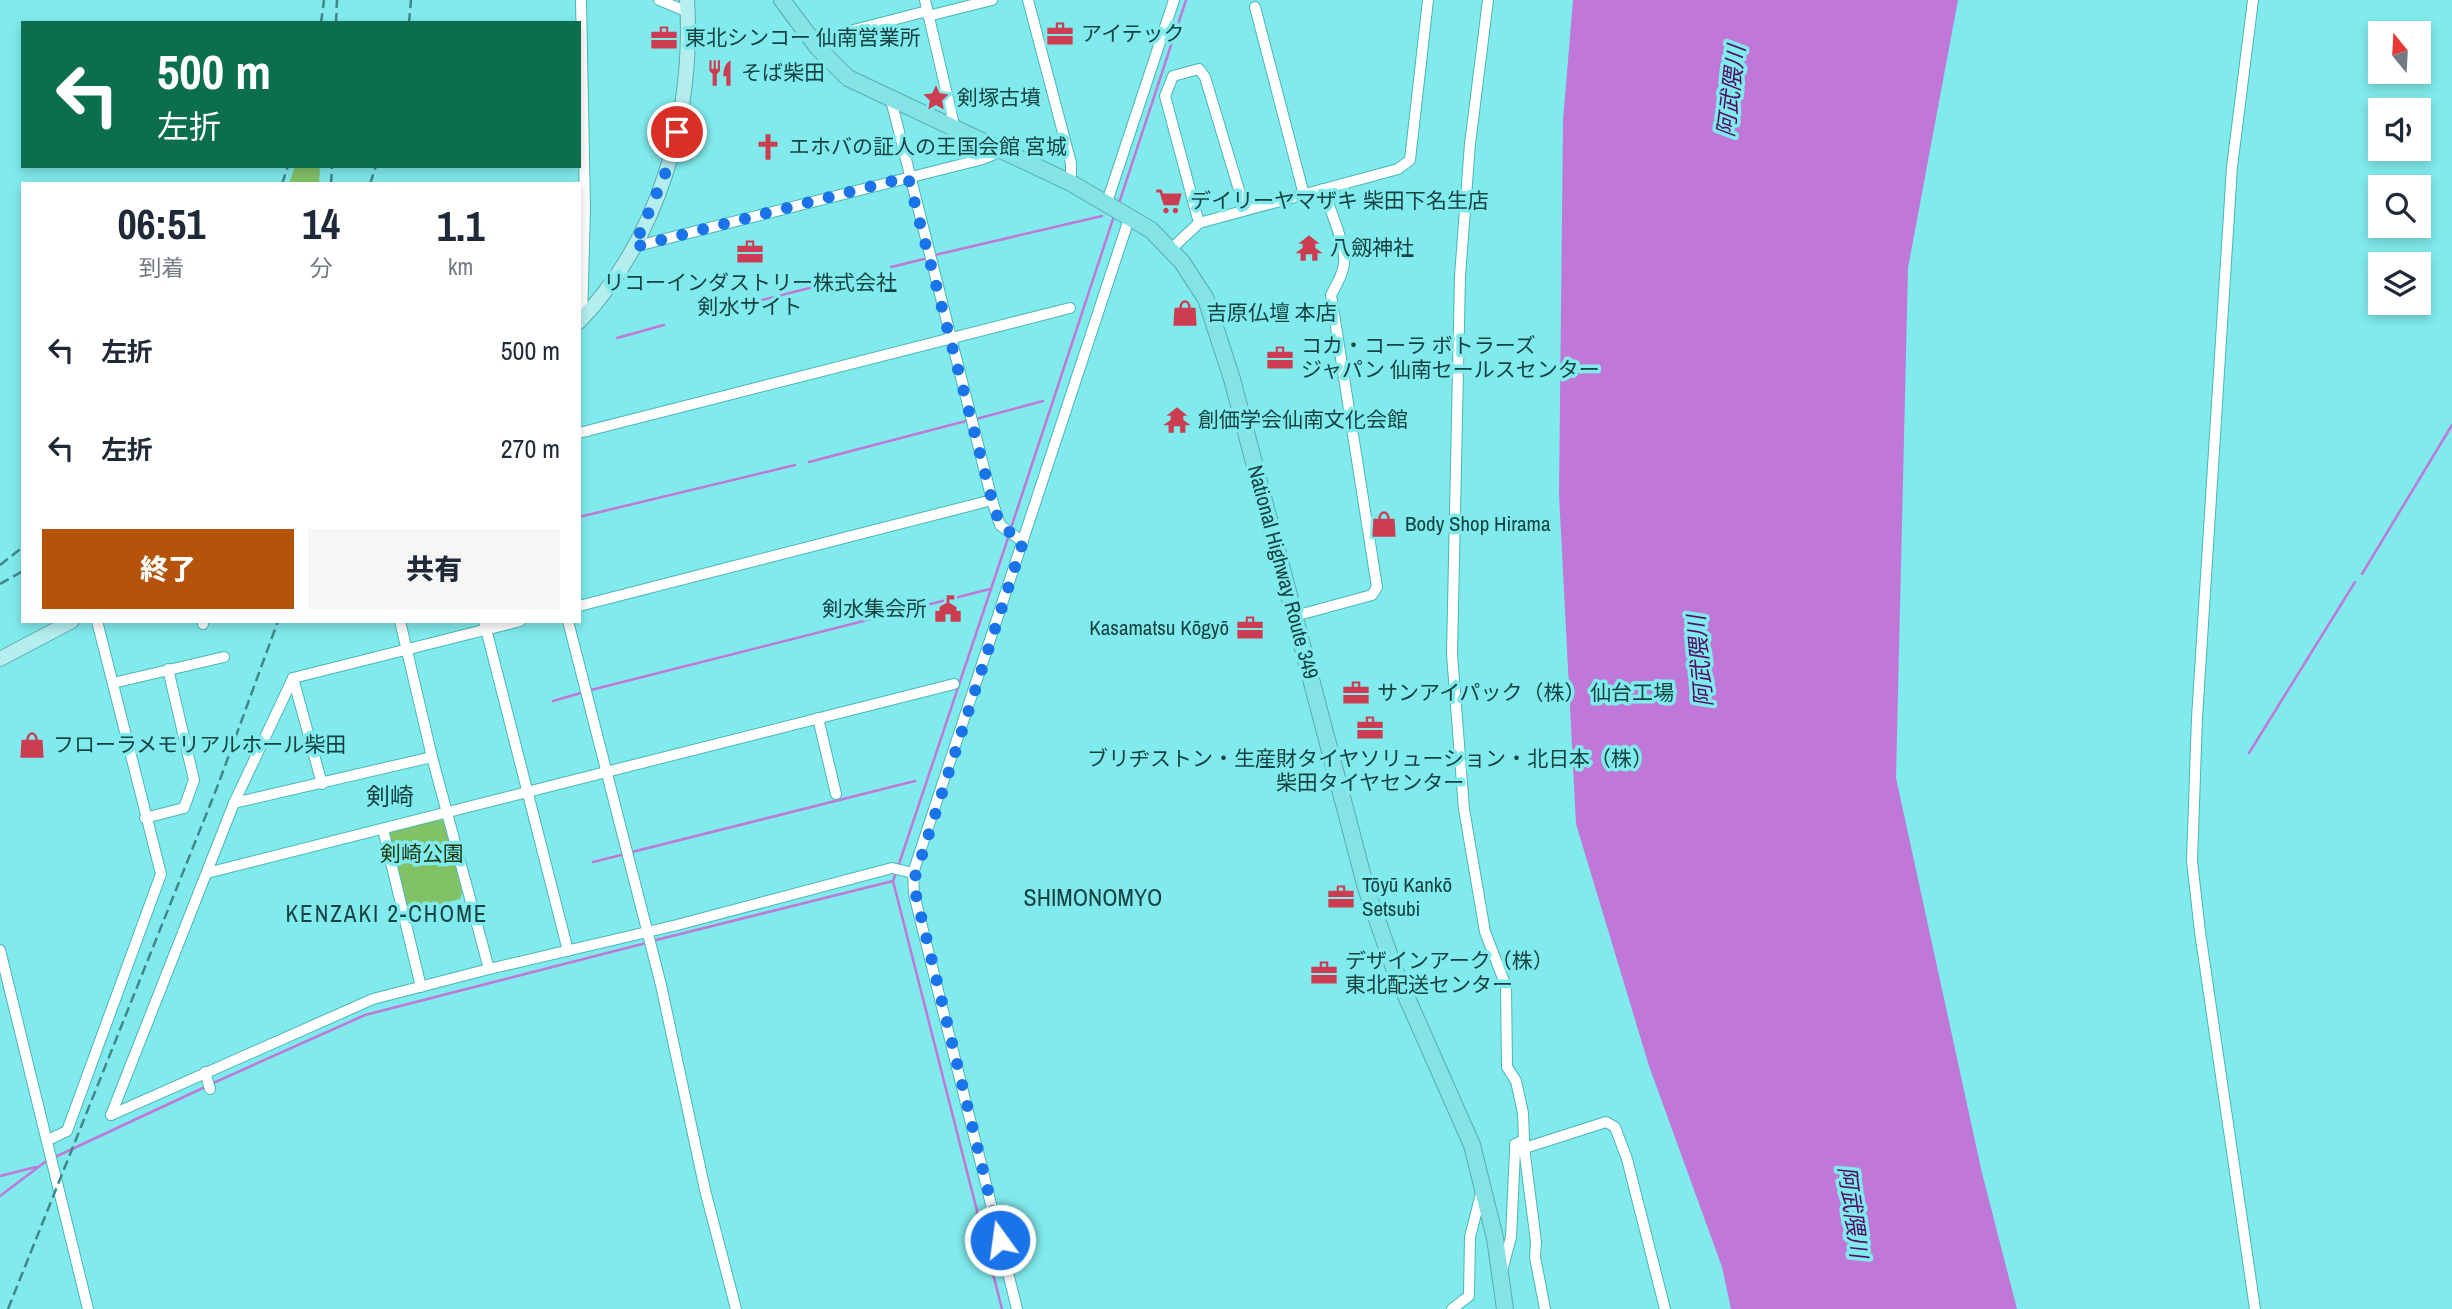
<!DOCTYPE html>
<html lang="ja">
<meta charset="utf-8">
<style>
:root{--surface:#fff;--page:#f6f6f7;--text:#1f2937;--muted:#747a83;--accent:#b45309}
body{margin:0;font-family:"Archivo Narrow","Noto Sans JP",sans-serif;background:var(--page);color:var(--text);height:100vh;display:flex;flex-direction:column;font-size:26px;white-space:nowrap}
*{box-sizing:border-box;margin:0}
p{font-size:23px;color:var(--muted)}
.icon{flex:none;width:38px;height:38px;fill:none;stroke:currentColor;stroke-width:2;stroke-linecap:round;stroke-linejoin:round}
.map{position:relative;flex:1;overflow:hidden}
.panel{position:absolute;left:21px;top:182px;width:560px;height:441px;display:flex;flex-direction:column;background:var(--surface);border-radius:0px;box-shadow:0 4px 10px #0003}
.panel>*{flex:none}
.banner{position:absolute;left:21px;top:21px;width:560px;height:147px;border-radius:0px;box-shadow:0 4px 10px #0003;background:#0b6e4f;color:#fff;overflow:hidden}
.needle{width:46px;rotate:342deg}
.tools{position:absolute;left:2368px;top:21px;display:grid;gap:14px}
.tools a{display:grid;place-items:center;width:63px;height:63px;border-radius:0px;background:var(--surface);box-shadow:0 4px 10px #0003;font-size:35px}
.pin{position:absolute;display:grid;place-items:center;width:60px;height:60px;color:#fff;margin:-30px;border:4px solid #fff;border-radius:50%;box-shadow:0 2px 7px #0007}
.me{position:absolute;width:77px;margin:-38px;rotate:346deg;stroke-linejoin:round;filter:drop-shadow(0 0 5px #0008)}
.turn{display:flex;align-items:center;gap:24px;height:147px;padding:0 21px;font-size:32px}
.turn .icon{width:91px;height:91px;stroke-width:2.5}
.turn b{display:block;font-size:49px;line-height:60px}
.eta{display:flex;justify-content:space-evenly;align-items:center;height:119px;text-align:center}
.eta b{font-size:42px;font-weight:800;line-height:49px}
.action{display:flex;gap:14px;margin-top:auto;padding:14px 21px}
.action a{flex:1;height:80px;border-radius:0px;background:var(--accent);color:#fff;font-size:28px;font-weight:800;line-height:80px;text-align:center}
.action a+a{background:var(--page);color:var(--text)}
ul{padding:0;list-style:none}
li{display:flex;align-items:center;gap:21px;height:98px;padding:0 21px}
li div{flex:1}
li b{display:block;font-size:26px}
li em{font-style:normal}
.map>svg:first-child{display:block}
.green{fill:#82c267}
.water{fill:#c078d8}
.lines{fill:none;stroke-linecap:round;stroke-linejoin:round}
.stream{stroke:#c078d8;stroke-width:2.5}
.minor-casing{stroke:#4ab6b8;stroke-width:12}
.major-casing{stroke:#5cabad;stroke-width:16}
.highway-casing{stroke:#5cabad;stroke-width:18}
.minor{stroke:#fff;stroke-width:10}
.major{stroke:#b5eeef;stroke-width:14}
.highway{stroke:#83e3e5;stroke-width:16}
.rail{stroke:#418789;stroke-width:2.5;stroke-dasharray:10 5;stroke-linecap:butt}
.route{stroke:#1a73e8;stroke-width:12;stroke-dasharray:0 21.6}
.labels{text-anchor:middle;stroke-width:7;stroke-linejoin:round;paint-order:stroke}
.poi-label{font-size:21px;fill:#154344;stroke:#81eaec;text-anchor:start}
.street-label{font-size:21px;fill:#154344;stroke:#81eaec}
.park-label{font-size:21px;fill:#1c380f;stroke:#81eaec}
.water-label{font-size:23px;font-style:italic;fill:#520c65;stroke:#81eaec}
.neighbourhood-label{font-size:23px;letter-spacing:2px;fill:#154344;stroke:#81eaec}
.quarter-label{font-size:24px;fill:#154344;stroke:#81eaec}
</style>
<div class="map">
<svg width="2452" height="1309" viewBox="0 0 2452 1309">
<rect width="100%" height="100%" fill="#81eaec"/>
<g class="green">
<polygon points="295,166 320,166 319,184 289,184"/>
<polygon points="437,818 446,823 462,893 460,899 412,912 407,908 386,838 391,830"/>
</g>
<polygon class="water" points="1573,0 1958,0 1908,268 1896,778 1982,1173 2017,1309 1731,1309 1722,1267 1649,1066 1576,824 1559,494 1563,121"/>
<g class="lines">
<g class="stream">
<polyline points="1119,203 1186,0"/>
<polyline points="935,255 1102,216"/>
<polyline points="891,267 924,259"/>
<polyline points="719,311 845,279"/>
<polyline points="617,338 664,325"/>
<polyline points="976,419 1043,401"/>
<polyline points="809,462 966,421"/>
<polyline points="579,517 795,465"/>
<polyline points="1011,528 1114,216"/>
<polyline points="2362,574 2452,425"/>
<polyline points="591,690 990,589"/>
<polyline points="553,701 581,693"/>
<polyline points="2249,753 2355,582"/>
<polyline points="632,852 915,781"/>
<polyline points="593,862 621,855"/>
<polyline points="898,867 1009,535"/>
<polyline points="896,873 893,881 1002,1309"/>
<polyline points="652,941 893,881"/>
<polyline points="211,1084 365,1015 646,943"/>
<polyline points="55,1157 205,1087"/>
<polyline points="0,1176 36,1167"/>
<polyline points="0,1196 49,1159"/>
</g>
<defs>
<g id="minor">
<polyline points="581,0 585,208 582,319"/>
<polyline points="659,0 688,12"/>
<polyline points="925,0 955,129"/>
<polyline points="1028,0 1071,163 1071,183"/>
<polyline points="1488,0 1470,144 1460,276 1452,654 1464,809 1485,932 1506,986 1507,1067 1516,1081 1523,1113 1524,1140 1515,1144 1515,1151"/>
<polyline points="2253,0 2232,167 2197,718 2192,861 2200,932 2255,1309"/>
<polyline points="1255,7 1304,195"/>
<polyline points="928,16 992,0"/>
<polyline points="818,48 846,32 927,11"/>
<polyline points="891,100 992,500 1000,525 1023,542"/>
<polyline points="1107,202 1174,0"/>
<polyline points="1199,223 1165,96 1173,76 1199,69 1205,77 1245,210"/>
<polyline points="633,247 983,159 1002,151"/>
<polyline points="1171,249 1199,223 1398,169 1410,160 1428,0"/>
<polyline points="579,433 1070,308"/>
<polyline points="579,606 992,500"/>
<path d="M1295 616 1372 595 1377 587 1331 295C1336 286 1343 274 1344 264 1347 248 1329 207 1323 189"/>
<polyline points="203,621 203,624"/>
<polyline points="400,621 432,757 489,969"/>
<polyline points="484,621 568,951"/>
<polyline points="568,621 661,985 705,1190 736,1309"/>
<polyline points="293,678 322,784"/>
<polyline points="113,683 224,657"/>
<polyline points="818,718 836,794"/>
<polyline points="234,803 432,757"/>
<polyline points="145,818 184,808 194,780 168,669"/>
<polyline points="383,829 421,987"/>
<polyline points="207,873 954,684"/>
<polyline points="0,950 88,1309"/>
<polyline points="205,1072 210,1089"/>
<polyline points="111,1115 373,999 489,969 677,925 892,868 913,873"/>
<polyline points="111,1115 234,803 293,678 520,621"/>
<polyline points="48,1140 67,1131 161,874 97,621"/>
<polyline points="1524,1147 1536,1242 1535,1257 1545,1309"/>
<polyline points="1502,1271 1511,1237 1515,1151 1606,1122 1615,1127 1627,1159 1665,1309"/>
<polyline points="1017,1309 914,894 913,873 1130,216"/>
<polyline points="1452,1309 1469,1296 1470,1237 1482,1190"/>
</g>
<g id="major">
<path d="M579 322C660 238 694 114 687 0"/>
<polyline points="0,659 72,621"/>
</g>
<polyline id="highway" points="782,0 818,48 848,78 1071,183 1151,230 1182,262 1206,299 1232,379 1366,888 1395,971 1472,1145 1495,1238 1505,1309"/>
</defs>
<use href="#minor" class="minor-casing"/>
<use href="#major" class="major-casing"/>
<use href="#highway" class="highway-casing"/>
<use href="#minor" class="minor"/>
<use href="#major" class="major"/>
<use href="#highway" class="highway"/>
<g class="rail">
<polyline points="321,23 324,0"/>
<polyline points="336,23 337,0"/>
<polyline points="409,23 411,0"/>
<polyline points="282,184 288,166"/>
<polyline points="331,184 332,166"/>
<polyline points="370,184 376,166"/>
<polyline points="0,565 23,547"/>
<polyline points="0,584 23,571"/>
<polyline points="8,1309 218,785 278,621"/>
</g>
</g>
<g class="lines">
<polyline class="route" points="677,132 670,162 634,247 908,177 992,500 1000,525 1023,542 913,883 1000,1240"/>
</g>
<defs>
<symbol id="office-bare" viewBox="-9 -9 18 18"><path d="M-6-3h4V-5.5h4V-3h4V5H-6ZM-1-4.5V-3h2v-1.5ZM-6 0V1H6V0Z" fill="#cd3d51" stroke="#81eaec" stroke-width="2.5" paint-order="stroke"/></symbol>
<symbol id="restaurant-bare" viewBox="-9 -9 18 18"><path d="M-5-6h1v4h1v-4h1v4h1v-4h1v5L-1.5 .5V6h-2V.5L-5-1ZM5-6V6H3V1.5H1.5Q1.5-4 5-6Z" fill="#cd3d51" stroke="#81eaec" stroke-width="2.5" paint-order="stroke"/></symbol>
<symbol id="sight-bare" viewBox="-9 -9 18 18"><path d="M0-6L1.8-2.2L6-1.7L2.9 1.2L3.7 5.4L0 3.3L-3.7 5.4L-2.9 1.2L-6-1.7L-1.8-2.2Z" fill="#cd3d51" stroke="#81eaec" stroke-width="2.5" paint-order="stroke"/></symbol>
<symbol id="church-bare" viewBox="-9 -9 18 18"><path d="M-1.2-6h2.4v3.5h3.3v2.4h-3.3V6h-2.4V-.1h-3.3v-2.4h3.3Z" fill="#cd3d51" stroke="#81eaec" stroke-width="2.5" paint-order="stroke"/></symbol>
<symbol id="supermarket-bare" viewBox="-9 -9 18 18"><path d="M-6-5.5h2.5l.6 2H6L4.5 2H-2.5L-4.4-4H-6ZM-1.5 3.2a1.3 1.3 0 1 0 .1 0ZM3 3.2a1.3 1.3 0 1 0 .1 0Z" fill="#cd3d51" stroke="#81eaec" stroke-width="2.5" paint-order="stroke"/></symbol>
<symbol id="temple-bare" viewBox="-9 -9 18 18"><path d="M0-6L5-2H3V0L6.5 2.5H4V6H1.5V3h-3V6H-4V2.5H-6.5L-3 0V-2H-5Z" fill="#cd3d51" stroke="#81eaec" stroke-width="2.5" paint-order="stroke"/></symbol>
<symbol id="shop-bare" viewBox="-9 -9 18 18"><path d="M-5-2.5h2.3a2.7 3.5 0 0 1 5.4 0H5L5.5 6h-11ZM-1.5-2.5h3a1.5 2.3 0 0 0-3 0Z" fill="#cd3d51" stroke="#81eaec" stroke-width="2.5" paint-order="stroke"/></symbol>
<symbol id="civic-bare" viewBox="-9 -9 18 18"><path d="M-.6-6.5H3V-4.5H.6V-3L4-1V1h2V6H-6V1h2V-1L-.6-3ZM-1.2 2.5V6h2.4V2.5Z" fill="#cd3d51" stroke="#81eaec" stroke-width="2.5" paint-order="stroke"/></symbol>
</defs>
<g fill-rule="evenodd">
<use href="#office-bare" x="1041" y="15" width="38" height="38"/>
<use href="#office-bare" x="645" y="19" width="38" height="38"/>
<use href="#restaurant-bare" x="701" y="54" width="38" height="38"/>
<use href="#sight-bare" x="917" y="79" width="38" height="38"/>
<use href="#church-bare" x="749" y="128" width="38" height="38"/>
<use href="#supermarket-bare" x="1150" y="182" width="38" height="38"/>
<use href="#temple-bare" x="1290" y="229" width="38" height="38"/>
<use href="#office-bare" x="731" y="233" width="38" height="38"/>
<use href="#shop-bare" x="1166" y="294" width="38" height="38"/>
<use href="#office-bare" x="1261" y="339" width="38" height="38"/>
<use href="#temple-bare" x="1158" y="401" width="38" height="38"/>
<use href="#shop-bare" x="1365" y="505" width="38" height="38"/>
<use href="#civic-bare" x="929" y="590" width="38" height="38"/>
<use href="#office-bare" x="1231" y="609" width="38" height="38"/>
<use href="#office-bare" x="1337" y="674" width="38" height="38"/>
<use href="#office-bare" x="1351" y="709" width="38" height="38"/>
<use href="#shop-bare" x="13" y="726" width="38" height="38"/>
<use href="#office-bare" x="1322" y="878" width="38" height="38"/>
<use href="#office-bare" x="1305" y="954" width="38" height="38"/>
</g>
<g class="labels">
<g class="poi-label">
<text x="1081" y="41">アイテック</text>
<text x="685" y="45">東北シンコー 仙南営業所</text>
<text x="741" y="80">そば柴田</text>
<text x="957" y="105">剣塚古墳</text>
<text x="789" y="154">エホバの証人の王国会館 宮城</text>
<text x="1190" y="208">デイリーヤマザキ 柴田下名生店</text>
<text x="1330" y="255">八劔神社</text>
<text x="750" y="290" text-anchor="middle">リコーインダストリー株式会社<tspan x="750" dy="24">剣水サイト</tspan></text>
<text x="1206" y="320">吉原仏壇 本店</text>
<text x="1301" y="353">コカ・コーラ ボトラーズ<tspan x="1301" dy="24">ジャパン 仙南セールスセンター</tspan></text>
<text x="1198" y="427">創価学会仙南文化会館</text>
<text x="1405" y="531">Body Shop Hirama</text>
<text x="927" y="616" text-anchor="end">剣水集会所</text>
<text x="1229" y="635" text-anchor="end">Kasamatsu Kōgyō</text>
<text x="1377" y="700">サンアイパック（株） 仙台工場</text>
<text x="53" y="752">フローラメモリアルホール柴田</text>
<text x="1370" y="766" text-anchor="middle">ブリヂストン・生産財タイヤソリューション・北日本（株）<tspan x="1370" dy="24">柴田タイヤセンター</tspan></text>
<text x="1362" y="892">Tōyū Kankō<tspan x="1362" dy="24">Setsubi</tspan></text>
<text x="1345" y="968">デザインアーク（株）<tspan x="1345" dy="24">東北配送センター</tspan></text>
</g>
<g class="street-label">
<text transform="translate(1283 572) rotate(75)" y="7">National Highway Route 349</text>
</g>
<g class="park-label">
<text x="422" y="861">剣崎公園</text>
</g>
<g class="water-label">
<text transform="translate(1731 91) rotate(-83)" y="8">阿武隈川</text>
<text transform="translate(1700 661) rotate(-95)" y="8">阿武隈川</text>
<text transform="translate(1853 1212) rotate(82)" y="8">阿武隈川</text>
</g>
<g class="neighbourhood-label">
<text x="387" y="922">KENZAKI 2-CHOME</text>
</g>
<g class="quarter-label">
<text x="390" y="805">剣崎</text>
<text x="1093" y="906">SHIMONOMYO</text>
</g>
</g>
</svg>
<div class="tools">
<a><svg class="needle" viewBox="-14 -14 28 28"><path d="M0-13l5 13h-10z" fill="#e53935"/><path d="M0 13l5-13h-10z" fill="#747a83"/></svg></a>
<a><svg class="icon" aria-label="sound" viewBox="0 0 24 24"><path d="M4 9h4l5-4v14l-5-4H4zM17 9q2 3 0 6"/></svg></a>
<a><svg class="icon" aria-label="search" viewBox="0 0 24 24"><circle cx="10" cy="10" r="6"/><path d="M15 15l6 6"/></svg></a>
<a><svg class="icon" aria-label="layers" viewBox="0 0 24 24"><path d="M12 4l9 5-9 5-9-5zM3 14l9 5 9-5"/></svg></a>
</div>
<div class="pin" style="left:677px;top:132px;background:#d93025"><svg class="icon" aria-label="arrive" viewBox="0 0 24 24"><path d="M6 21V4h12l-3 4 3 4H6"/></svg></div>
<svg class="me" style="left:1000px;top:1240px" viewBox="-20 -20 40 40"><circle r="17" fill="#1a73e8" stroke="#fff" stroke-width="3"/><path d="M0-11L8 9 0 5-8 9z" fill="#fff"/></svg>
<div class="banner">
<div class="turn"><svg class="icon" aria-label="left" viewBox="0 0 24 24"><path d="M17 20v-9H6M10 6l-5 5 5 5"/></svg><div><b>500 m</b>左折</div></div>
</div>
<section class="panel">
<div class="eta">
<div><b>06:51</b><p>到着</p></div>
<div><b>14</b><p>分</p></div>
<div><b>1.1</b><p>km</p></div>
</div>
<ul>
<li><svg class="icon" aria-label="left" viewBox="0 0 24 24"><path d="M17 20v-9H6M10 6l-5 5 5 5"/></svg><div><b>左折</b></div><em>500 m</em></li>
<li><svg class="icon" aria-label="left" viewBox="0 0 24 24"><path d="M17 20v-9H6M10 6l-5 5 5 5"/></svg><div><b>左折</b></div><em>270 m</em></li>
</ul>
<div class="action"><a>終了</a><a>共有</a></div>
</section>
</div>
